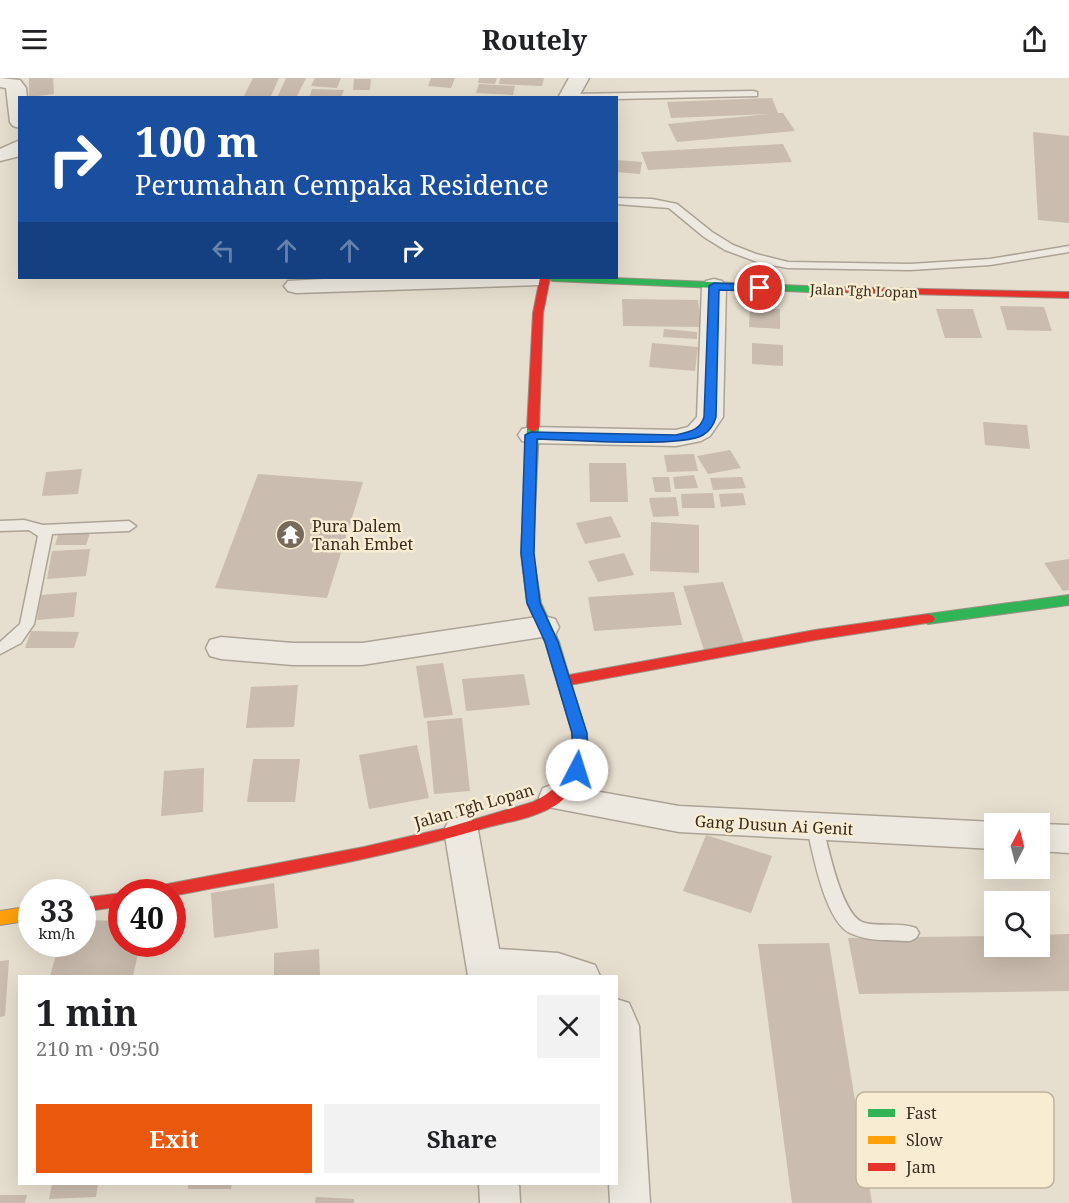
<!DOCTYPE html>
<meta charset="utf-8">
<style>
:root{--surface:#fff;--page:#f2f2f2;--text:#202124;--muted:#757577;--accent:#ea580c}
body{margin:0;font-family:"Noto Serif",serif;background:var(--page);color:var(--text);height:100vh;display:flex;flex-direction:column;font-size:22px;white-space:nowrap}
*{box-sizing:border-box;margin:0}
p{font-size:20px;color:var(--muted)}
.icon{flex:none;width:33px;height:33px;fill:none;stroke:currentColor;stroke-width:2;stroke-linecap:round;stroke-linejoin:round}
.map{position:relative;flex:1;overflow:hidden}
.panel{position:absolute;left:18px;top:897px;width:600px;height:210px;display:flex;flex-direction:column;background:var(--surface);border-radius:0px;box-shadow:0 6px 24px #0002}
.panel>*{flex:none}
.hud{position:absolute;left:18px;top:18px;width:600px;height:183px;border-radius:0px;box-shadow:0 6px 24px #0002;background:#1a4fa0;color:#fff;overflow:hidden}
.needle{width:39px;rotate:7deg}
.controls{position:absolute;left:984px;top:735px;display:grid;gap:12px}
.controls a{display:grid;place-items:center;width:66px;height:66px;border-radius:0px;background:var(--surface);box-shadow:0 6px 24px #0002;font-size:30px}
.speed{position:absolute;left:18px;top:801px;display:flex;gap:12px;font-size:30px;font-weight:700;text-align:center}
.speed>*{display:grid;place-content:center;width:78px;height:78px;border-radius:50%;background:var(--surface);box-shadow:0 6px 24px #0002;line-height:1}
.speed small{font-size:15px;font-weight:400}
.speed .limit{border:9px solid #d22;background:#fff;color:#111}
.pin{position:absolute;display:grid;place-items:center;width:51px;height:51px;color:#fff;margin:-26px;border:3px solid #fff;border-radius:50%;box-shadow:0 2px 6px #0007}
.me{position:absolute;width:66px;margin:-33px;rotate:5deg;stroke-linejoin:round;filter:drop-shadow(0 0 4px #0008)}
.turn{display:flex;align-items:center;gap:21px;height:126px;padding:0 18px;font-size:27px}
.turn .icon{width:78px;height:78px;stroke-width:2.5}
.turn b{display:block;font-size:42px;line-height:51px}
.lanes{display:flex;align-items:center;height:57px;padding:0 18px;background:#0003;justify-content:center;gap:30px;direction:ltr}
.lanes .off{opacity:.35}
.round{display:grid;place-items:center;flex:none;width:63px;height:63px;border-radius:0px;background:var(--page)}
.headline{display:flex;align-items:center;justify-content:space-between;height:102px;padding:0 18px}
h1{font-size:36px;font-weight:700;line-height:45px}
.action{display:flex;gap:12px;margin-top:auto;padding:12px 18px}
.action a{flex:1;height:69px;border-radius:0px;background:var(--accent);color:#fff;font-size:24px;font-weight:700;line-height:69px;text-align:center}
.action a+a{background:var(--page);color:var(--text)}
header{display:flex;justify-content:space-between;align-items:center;height:78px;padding:0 18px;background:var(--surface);font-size:27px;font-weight:700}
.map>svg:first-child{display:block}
.building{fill:#cabcae}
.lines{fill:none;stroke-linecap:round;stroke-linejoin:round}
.lane-casing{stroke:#aca396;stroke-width:3}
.street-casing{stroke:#aca396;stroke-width:3}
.fast-casing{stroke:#9b9286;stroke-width:2}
.slow-casing{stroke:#9b9286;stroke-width:2}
.jam-casing{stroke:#9b9286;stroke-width:2}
.lane{fill:#eee9e0;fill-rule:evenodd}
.street{fill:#eee9e0;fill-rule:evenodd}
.fast{fill:#30b455;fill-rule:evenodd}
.slow{fill:#ff9f0a;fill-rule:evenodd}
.jam{fill:#e5322d;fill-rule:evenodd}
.route{fill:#1a73e8;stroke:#114b97;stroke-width:1.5}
.labels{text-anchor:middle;stroke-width:5;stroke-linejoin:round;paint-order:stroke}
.far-street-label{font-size:14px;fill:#3b2b1d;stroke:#f8ecd3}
.poi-label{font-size:16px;fill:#3b2b1d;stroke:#f8ecd3;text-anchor:start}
.street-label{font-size:16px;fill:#3b2b1d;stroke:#f8ecd3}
.key{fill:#f8ecd3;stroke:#bfb29c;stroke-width:1.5}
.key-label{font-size:16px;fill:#3b2b1d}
</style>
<header><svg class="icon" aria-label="menu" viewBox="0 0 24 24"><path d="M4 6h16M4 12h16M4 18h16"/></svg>Routely<svg class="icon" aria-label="share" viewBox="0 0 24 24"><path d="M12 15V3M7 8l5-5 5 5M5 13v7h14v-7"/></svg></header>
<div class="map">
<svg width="1069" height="1125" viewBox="0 0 1069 1125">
<rect width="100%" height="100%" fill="#e6dece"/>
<g class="building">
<polygon points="29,0 53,0 54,16 29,19"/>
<polygon points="253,0 279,0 270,20 243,20"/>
<polygon points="286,0 306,0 296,20 277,20"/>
<polygon points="315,0 341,0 337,10 311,8"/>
<polygon points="431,0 455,0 451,10 428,8"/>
<polygon points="479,0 497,0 495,6 478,5"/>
<polygon points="500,0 544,0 542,8 499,6"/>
<polygon points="354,1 371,1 370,12 353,12"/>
<polygon points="479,6 515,8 513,17 476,15"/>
<polygon points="312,11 344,12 341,20 309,20"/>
<polygon points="772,20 778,35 783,35 795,53 677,64 668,46 769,36 671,40 667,24"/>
<polygon points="1033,54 1069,58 1069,145 1038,142"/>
<polygon points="783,66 792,84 648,92 641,74"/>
<polygon points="616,82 642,84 640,96 616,94"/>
<polygon points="622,221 698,222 701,249 623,248"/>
<polygon points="1000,228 1044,229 1052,253 1007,252"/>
<polygon points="750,229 780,231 780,251 749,249"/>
<polygon points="936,231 973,231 982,260 945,260"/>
<polygon points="664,251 697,254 697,261 663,259"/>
<polygon points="652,265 698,269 695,293 649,289"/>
<polygon points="752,265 783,267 783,288 752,286"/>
<polygon points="983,344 1027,347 1030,371 985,367"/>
<polygon points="730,372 741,390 708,396 697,378"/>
<polygon points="694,376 698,393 667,394 664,377"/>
<polygon points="589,385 626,385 628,424 590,424"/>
<polygon points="82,391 78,416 42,418 46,394"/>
<polygon points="258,396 363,404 327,520 215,510"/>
<polygon points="694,397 698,410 675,411 673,399"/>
<polygon points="652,399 669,399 671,414 655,414"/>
<polygon points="742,399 746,410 713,412 710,400"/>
<polygon points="713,415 715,430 682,430 681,416"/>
<polygon points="743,415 746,427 721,429 719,416"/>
<polygon points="676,419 679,438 653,439 649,420"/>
<polygon points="611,438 621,459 585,466 576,445"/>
<polygon points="651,444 699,447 699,495 650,493"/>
<polygon points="59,454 90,455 86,467 55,467"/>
<polygon points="90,471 86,498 47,501 52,473"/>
<polygon points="624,475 634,497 598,504 588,483"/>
<polygon points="1069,481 1069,512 1063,513 1044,485"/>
<polygon points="723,504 745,567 704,572 683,508"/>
<polygon points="77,514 74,539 37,542 41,517"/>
<polygon points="674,514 682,547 594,553 588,519"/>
<polygon points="31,553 79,554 74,570 25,570"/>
<polygon points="443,585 453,637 424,640 416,588"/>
<polygon points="524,596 530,627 466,633 462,601"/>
<polygon points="298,607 294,649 246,650 251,609"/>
<polygon points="462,640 470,713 434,716 427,643"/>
<polygon points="417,667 429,720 369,731 359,677"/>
<polygon points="253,681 300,681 295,724 247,724"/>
<polygon points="204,690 203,734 161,738 164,693"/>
<polygon points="706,757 772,778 751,835 683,813"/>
<polygon points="274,805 278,850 214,860 211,815"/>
<polygon points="82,842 122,843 122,866 140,866 133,898 50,898 59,866 82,866"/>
<polygon points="1069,856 1069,913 859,916 848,860 994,858 994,868 1040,868 1040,857"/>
<polygon points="829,865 872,1125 792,1125 758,866"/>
<polygon points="319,871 320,898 274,898 274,875"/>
<polygon points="9,882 5,938 0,939 0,883"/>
<polygon points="52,1106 98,1106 96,1119 49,1121"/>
<polygon points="188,1106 232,1106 231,1111 188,1111"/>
<polygon points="0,1117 27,1117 25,1125 0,1125"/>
<polygon points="316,1119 354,1121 354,1125 315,1125"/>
</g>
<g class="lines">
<defs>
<g id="lane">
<polygon points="753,13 757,14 757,18 616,21 564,19 569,16"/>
<polygon points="616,120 652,121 677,126 712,154 733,167 756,176 788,184 910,186 990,181 1069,168 1069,174 990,187 910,192 788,190 760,185 725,172 704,159 669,130 616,126"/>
<polygon points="24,442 43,447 129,443 136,448 129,453 52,456 34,546 21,565 0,576 0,564 20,546 38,458 29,452 0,453 0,443"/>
<path d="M815 743 821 745 823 750C829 771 842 840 865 845 882 849 900 844 916 850L919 855 916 860 910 863C890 862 869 864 850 855 825 843 813 776 807 750L809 745Z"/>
</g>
<g id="street">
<polygon points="0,0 20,2 26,10 27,20 20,20 20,50 13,48 10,44 6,10 0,9"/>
<polygon points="569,0 589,0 578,20 558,20"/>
<polygon points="20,62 20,78 0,83 0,71"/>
<polygon points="341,200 551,200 547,205 539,207 296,215 288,213 284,208 288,203"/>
<polygon points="714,201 722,203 726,208 723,339 710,358 701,363 676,368 531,365 522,363 518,357 522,351 531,349 676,352 688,349 697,339 702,208 706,203"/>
<polygon points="544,538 555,541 559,549 555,557 362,587 293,587 221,581 210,578 206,570 210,562 221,559 293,565 362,565"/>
<polygon points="555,706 679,728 994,744 997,746 994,746 994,771 679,754 543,728 539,719 543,710"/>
<polygon points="461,739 473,742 478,752 499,871 558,875 595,887 600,898 468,898 444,752 449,742"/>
<polygon points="1040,746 1069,747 1069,775 1040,773"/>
<polygon points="616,921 629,925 639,948 650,1125 610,1125 609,1106 616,1106"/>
<polygon points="479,1106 519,1106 520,1125 480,1125"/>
</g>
<g id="fast">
<polygon points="547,200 614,200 831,209 836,212 831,215 552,203"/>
<polygon points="533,346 539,350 533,475 541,525 559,564 585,651 583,655 573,655 571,651 545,564 527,525 521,475 527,350"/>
<polygon points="1069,517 1069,527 928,546 921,541 928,536"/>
</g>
<polygon id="slow" points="32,828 32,842 0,847 0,833"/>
<g id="jam">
<polygon points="540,200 550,200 543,235 539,350 533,354 527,350 533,235"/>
<polygon points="831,209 1069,214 1069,220 827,214 826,212"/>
<polygon points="928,536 933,538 935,541 933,544 815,562 564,608 559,607 557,603 559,599 564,598 815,552"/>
<path d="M578 646 583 647C596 672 580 709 559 725 537 740 506 744 481 751 380 781 276 798 172 818V814H149L151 809 157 808 364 769 446 750 533 724C556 713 571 696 573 670 573 662 570 654 573 647Z"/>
<polygon points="122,815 122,828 82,834 82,820"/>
</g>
</defs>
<use href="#lane" class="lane-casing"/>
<use href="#street" class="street-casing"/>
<use href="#fast" class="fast-casing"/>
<use href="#slow" class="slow-casing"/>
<use href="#jam" class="jam-casing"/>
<use href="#lane" class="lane"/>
<use href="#street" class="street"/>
<use href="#fast" class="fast"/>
<use href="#slow" class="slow"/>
<use href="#jam" class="jam"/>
</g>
<path class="route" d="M714 205 760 207 765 210 760 213 719 212 716 339C714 346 710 353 703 357 682 370 567 362 537 361L534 475 540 525 558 564 587 655V673L582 696H572L570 692 573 673 572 655 545 564 527 525 521 475 525 357 531 354 676 357C688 354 700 353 704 339L709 208Z"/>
<defs>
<symbol id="temple-disc" viewBox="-11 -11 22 22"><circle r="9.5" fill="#776a5b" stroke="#f8ecd3"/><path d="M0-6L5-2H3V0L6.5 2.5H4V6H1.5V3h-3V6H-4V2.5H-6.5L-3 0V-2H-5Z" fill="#fff"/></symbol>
</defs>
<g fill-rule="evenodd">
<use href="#temple-disc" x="274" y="440" width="33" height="33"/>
</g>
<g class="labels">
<g class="far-street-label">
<text transform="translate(864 213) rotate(2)" y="5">Jalan Tgh Lopan</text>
</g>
<g class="poi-label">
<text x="312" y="454">Pura Dalem<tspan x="312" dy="18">Tanah Embet</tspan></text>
</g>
<g class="street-label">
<text transform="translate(474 728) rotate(-16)" y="6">Jalan Tgh Lopan</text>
<text transform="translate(774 747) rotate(3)" y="6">Gang Dusun Ai Genit</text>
</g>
</g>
<rect x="856" y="1014" width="198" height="96" rx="9" class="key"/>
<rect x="868" y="1031" width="27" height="8" fill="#30b455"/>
<rect x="868" y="1058" width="27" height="8" fill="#ff9f0a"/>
<rect x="868" y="1085" width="27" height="8" fill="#e5322d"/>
<g class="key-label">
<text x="906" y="1041">Fast</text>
<text x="906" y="1068">Slow</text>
<text x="906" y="1095">Jam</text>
</g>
</svg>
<div class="controls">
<a><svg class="needle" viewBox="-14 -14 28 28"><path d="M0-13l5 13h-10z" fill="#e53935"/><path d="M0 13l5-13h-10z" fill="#757577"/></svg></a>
<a><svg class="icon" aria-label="search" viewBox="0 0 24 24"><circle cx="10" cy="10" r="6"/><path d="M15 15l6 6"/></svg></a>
</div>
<div class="speed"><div>33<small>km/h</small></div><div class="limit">40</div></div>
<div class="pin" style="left:760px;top:210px;background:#d93025"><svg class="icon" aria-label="arrive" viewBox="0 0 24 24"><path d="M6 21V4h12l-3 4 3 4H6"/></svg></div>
<svg class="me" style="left:577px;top:692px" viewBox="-20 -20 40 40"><circle r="19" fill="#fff"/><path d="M0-13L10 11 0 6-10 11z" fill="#1a73e8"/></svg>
<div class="hud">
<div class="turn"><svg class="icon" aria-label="right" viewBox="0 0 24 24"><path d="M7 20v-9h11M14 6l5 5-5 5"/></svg><div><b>100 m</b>Perumahan Cempaka Residence</div></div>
<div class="lanes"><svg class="icon off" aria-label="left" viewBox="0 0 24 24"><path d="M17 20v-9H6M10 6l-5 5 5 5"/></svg><svg class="icon off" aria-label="ahead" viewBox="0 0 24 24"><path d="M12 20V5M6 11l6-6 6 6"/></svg><svg class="icon off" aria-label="ahead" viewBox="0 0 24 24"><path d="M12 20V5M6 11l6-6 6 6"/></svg><svg class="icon" aria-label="right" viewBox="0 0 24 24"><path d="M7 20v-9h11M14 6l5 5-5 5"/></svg></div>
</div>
<section class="panel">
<div class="headline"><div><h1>1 min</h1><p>210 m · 09:50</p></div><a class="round"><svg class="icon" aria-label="close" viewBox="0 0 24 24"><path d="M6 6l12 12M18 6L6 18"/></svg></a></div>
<div class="action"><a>Exit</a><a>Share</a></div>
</section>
</div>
